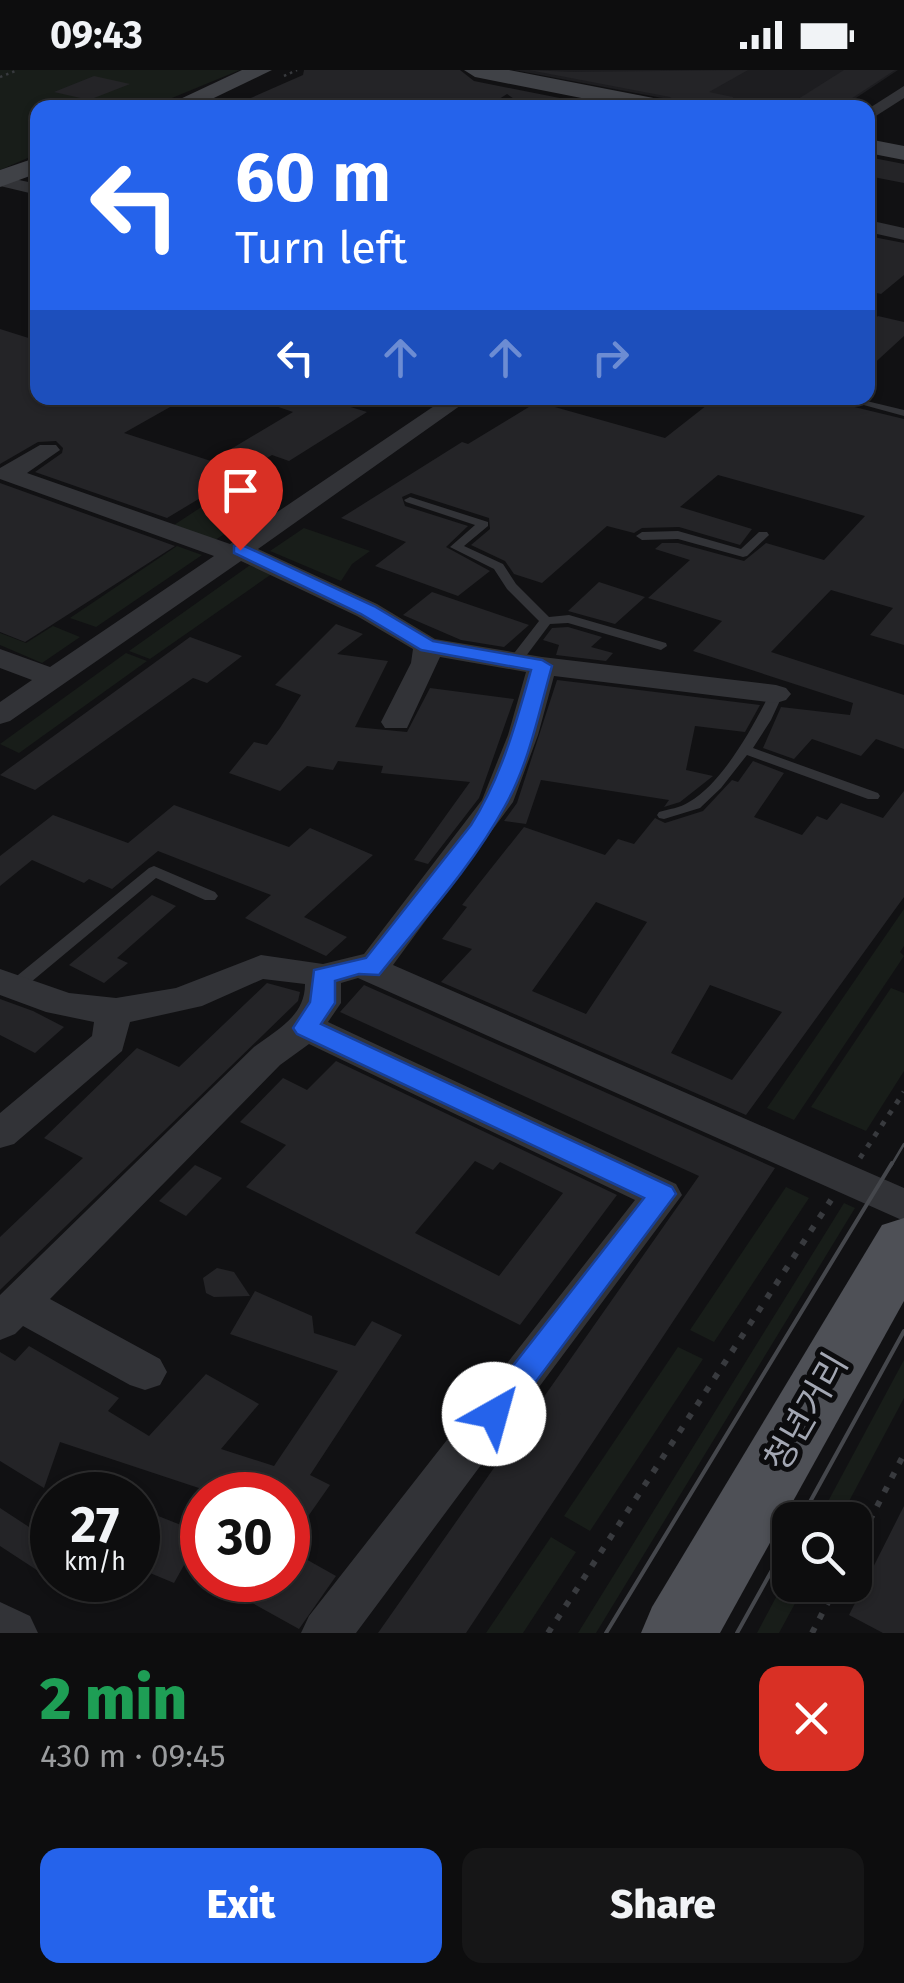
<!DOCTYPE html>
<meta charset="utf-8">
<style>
:root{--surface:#0d0d0e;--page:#161617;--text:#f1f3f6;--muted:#9a9c9e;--line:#2d2d2e;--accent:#2563eb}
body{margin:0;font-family:"Fira Sans","Noto Sans KR",sans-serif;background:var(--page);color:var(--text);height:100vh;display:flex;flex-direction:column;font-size:38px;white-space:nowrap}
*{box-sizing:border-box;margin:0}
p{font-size:32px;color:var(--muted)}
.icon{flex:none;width:55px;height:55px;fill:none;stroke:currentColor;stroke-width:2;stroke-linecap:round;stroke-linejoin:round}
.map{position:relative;height:1563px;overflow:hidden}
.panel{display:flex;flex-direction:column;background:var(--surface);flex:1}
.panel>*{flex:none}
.banner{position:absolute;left:30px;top:30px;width:845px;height:305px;border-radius:20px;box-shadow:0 2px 8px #0004,0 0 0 2px var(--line);background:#2563eb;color:#fff;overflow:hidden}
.controls{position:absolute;left:772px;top:1432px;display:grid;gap:20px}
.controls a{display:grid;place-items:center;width:100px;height:100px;border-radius:20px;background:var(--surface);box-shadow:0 2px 8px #0004,0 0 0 2px var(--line);font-size:50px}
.speed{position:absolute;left:30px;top:1402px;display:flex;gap:20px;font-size:50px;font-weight:700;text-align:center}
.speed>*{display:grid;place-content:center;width:130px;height:130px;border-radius:50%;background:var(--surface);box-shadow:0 2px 8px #0004,0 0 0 2px var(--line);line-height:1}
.speed small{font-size:25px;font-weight:400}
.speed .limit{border:15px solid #d22;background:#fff;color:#111}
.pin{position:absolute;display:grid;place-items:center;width:85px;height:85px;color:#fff;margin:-102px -42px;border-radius:50% 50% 50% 0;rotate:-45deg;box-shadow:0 0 10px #0007}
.pin .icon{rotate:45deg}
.me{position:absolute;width:110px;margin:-55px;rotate:38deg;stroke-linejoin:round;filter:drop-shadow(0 0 8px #0008)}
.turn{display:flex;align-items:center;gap:35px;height:210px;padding:0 40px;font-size:45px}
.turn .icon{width:130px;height:130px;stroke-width:2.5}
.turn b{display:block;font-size:70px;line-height:85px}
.lanes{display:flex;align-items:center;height:95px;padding:0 40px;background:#0003;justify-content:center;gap:50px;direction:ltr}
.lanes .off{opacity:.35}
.round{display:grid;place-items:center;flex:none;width:105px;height:105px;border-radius:20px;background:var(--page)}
.headline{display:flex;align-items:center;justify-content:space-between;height:170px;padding:0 40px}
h1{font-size:60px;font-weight:800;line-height:75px;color:#1e9e55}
.action{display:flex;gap:20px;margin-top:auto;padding:20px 40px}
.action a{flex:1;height:115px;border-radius:20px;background:var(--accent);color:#fff;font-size:40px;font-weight:800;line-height:115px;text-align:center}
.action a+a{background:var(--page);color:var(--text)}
.status{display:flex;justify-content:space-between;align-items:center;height:70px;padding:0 50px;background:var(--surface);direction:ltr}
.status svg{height:28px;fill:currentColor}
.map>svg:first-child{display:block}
.built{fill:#1d1d20}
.green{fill:#181d19}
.building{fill:#242427;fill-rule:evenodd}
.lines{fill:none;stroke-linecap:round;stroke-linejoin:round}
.path-far2{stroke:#383a3e;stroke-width:2.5;stroke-dasharray:2.5 4;stroke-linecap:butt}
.path-far1{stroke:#383a3e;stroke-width:5;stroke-dasharray:5 8;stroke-linecap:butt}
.path{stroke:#383a3e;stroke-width:6;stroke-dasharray:6 10;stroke-linecap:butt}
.service{fill:#323337;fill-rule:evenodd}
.minor{fill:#323337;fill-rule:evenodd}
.secondary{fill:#404247;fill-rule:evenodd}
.primary{fill:#4e5056;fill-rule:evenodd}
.tram-far1{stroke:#45474c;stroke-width:2.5}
.tram{stroke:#45474c;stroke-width:4}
.route{fill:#2563eb;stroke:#184099;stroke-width:2.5}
.labels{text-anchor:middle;stroke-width:10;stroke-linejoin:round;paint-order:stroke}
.near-street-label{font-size:35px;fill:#a3a7b3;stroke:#0c0c0e}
</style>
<div class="status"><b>09:43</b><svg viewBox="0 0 49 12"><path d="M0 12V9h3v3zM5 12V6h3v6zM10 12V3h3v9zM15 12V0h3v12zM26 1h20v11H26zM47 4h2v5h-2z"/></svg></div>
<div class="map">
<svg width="904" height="1563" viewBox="0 0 904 1563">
<rect width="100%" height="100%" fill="#111113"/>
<polygon class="built" points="514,0 898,0 841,38 710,37"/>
<g class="green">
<polygon points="0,0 240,0 150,37 38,38 37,84 0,100"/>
<polygon points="206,434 248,449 215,470 174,455"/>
<polygon points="304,458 370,481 352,494 341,511 270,481"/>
<polygon points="177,476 202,485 96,557 70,548"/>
<polygon points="253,493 276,501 150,589 129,581"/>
<polygon points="53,556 80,567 42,593 0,575 0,563 26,573"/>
<polygon points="126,583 147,591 19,683 0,674"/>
<polygon points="904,839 904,876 900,882 904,886 794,1050 767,1038"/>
<polygon points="891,918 904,923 904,1001 866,1061 811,1037"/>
<polygon points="786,1117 809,1128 714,1272 690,1260"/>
<polygon points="844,1133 855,1138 596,1563 578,1563"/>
<polygon points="678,1277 703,1289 590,1461 564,1446"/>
<polygon points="904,1290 904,1328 839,1450 818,1450"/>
<polygon points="551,1467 576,1482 523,1563 486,1563"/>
<polygon points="790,1501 790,1515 805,1515 779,1563 757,1563"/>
</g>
<g class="building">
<polygon points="304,0 460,0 474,11 610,38 507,38 517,31 507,24 485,38 409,38 369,29 348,38 324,32 312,38 228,38 303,5"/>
<polygon points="529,0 572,2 748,0 709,22 733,27 732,38 684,38 670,27"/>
<polygon points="844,0 895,0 837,38 784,38"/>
<polygon points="94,6 130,14 89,30 54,22"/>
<polygon points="868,87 904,94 904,113 868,106"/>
<polygon points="868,166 904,173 904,205 881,224 868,221"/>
<polygon points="878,246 904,252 904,266 868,299 868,254"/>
<polygon points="0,259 38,271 38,328 101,328 125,335 138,328 186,328 124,363 211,391 293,342 264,332 264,328 321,328 367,342 289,391 272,385 167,448 35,402 62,383 63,378 56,371 38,372 0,394"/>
<polygon points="716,328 817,328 904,349 904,575 870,565 893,538 831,520 771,582 904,625 904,679 876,669 861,686 812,669 794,689 763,678 781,637 850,645 853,633 693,581 722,551 648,528 690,490 655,479 662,473 678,473 744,491 766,473 824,490 865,446 718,405 680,437 752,459 740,475 679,457 642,458 634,463 607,456 542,513 514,504 505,491 471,475 490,459 489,448 411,423 402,427 405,436 468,456 446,477 490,501 458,526 375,496 406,472 341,448 462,372 468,374 537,332 665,368"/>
<polygon points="0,413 175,476 25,572 0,562"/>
<polygon points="599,512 645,527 615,554 568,541"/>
<polygon points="432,522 529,555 504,577 461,570 403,545"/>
<polygon points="336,554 363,564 337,584 388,591 355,657 407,662 430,618 514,629 479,728 428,794 414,790 470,712 381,703 383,696 338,691 333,700 307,696 280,721 229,703 254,672 267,675 280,658 301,625 275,615"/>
<polygon points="568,557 602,567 591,577 613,583 606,591 556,585 559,575 543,570 552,558"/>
<polygon points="190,567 242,586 207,613 193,608 35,720 0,705"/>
<polygon points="557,610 615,617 760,635 745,662 695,656 686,700 713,706 680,732 664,737 669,730 541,710 526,754 504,751 517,733"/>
<path d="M753 691 784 703 754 747 802 765 817 746 827 750 841 733 883 748 904 721V827L746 1045 441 912 472 879 442 869 467 837 462 835 524 757 605 785 618 769 634 774 655 748 665 753 703 741 732 710 738 712ZM596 832 647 852 586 944 532 921ZM710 915 782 942 732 1010 671 983Z"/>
<polygon points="174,735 289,777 310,758 373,785 304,847 347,867 326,886 245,848 271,825 158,781 112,819 89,809 84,813 32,790 0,816 0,786 53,745 128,773"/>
<polygon points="152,825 176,836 117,888 128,893 104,913 69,895"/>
<polygon points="267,913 300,922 298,931 0,1220 0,1167 83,1088 44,1068 137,978 179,997"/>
<polygon points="364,915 775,1098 466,1563 378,1563 699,1106 340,942"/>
<polygon points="0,929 33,941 64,957 35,983 0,965"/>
<path d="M336 991 617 1125 520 1255 246 1117 286 1075 240 1052 283 1008 307 1020ZM475 1091 493 1100 500 1092 563 1123 499 1206 415 1163Z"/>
<polygon points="195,1095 222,1108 186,1146 159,1131"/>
<polygon points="217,1198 234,1202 250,1226 214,1227 206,1223 203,1208"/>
<polygon points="255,1221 312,1246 314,1263 355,1276 372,1251 402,1265 310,1405 330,1415 288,1475 288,1425 220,1425 60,1372 44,1418 0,1391 0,1282 15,1291 29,1276 119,1328 108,1341 149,1366 206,1304 259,1334 221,1379 274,1396 338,1301 230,1264"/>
<polygon points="904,1436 904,1563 883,1563 849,1545"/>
<polygon points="0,1438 52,1472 52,1510 0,1476"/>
<polygon points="138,1438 186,1457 182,1464 198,1470 174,1513 138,1498"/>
<polygon points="288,1479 336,1506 299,1559 211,1510 288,1510"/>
</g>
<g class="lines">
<g class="path-far2">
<polyline points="284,6 297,0"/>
<polyline points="0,7 18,0"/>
</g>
<polyline class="path-far1" points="860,1088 904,1022"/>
<g class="path">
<polyline points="855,1479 904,1384"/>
<polyline points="548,1563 831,1130"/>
<polyline points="812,1563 837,1515"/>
</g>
<g class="service">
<polygon points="506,28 513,30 499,38 489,38"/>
<polygon points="838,328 854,328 904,340 904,346"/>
<polygon points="410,427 488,452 488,456 464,476 503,494 516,514 549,547 569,545 666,573 667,576 661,580 568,553 550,554 520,594 510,594 508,591 539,551 507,519 494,499 450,477 475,455 406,432 404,430"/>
<polygon points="678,461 741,479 759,462 767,462 769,465 747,486 743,487 678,469 642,470 636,466 642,462"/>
<path d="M776 620 783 624 771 650 753 678 878 723 880 726 878 729H868L747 685 721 718 700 738 664 749 659 748 657 745 659 742C669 739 680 738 689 732 723 713 754 655 771 621Z"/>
<polygon points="154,796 215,822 218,826 215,830 205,830 156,808 19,922 7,922 5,918 7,914 149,798"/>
</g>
<g class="minor">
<polygon points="904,16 904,28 868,51 868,39"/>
<polygon points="0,106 38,114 38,125 0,116"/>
<polygon points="868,150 904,158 904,170 868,162"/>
<path d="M446 328H471L258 479 377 534 435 569 542 587 776 615 786 618 791 624 786 630 776 633 554 606 538 665 513 732 393 895 904 1118V1151L358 908 341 913V933L328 952 676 1114 682 1125 356 1563H301L309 1546 635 1130 309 974 280 995 50 1229 160 1289 167 1302 160 1315 145 1320 130 1315 23 1256 15 1264 0 1270V1225L254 977C278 959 305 946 305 914L263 909 202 936 130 952 122 981 14 1074 0 1078V1043L92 966 94 952 46 942 0 925V899L69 923 116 928 176 918 261 885 323 894 364 884 482 730 508 665 526 602 440 587 407 658H385L381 652 411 593 413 579 357 546 241 491 10 651 0 654V632L32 610 0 598V579L50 597 214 486 0 409V398L40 375H56L60 380 27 403 230 474Z"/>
<polygon points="0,1532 30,1546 38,1563 0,1563"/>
</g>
<g class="secondary">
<polygon points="242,0 272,0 193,38 161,38"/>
<polygon points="464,0 509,0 669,31 680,38 632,38 475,7"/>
<polygon points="868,69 904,76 904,90 868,83"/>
<polygon points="38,87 38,103 0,117 0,100"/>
</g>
<polygon class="primary" points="904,1148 904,1231 720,1563 641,1563 652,1537 882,1155"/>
<polyline class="tram-far1" points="891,1096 904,1074"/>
<g class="tram">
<polyline points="800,1450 904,1261"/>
<polyline points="606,1563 892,1093"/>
<polyline points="737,1563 790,1468"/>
</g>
</g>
<path class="route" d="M240 474 374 536 433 571 542 590 552 596C539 642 529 694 505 736 472 797 422 851 379 905L359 904 335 911V933L321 954 672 1117 676 1124 505 1353 494 1357 483 1353 479 1344 483 1334 644 1128 297 964 293 958 310 932 314 900 366 888 471 755C501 708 516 653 531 600L421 580 361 544 234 483V476Z"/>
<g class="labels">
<g class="near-street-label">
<text transform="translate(806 1342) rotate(-60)" y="12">청년거리</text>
</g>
</g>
</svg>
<div class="controls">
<a><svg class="icon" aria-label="search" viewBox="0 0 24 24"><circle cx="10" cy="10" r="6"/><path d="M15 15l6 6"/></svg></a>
</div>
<div class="speed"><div>27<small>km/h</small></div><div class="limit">30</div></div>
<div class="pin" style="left:240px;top:480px;background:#d93025"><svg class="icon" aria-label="arrive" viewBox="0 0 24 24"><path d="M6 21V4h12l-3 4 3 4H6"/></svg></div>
<svg class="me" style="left:494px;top:1344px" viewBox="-20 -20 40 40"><circle r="19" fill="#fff"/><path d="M0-13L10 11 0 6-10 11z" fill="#2563eb"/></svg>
<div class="banner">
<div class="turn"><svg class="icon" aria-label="left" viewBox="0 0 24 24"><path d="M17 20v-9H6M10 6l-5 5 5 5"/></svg><div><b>60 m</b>Turn left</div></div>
<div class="lanes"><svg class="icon" aria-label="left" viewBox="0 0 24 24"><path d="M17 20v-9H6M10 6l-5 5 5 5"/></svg><svg class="icon off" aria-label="ahead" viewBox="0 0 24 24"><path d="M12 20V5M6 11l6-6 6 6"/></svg><svg class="icon off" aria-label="ahead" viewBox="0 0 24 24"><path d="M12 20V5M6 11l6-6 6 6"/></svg><svg class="icon off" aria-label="right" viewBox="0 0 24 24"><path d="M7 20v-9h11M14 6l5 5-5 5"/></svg></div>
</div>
</div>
<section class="panel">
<div class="headline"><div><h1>2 min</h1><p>430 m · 09:45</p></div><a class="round" style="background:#d93025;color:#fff"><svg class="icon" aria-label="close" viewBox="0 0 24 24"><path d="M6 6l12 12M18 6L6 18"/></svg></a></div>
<div class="action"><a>Exit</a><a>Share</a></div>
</section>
